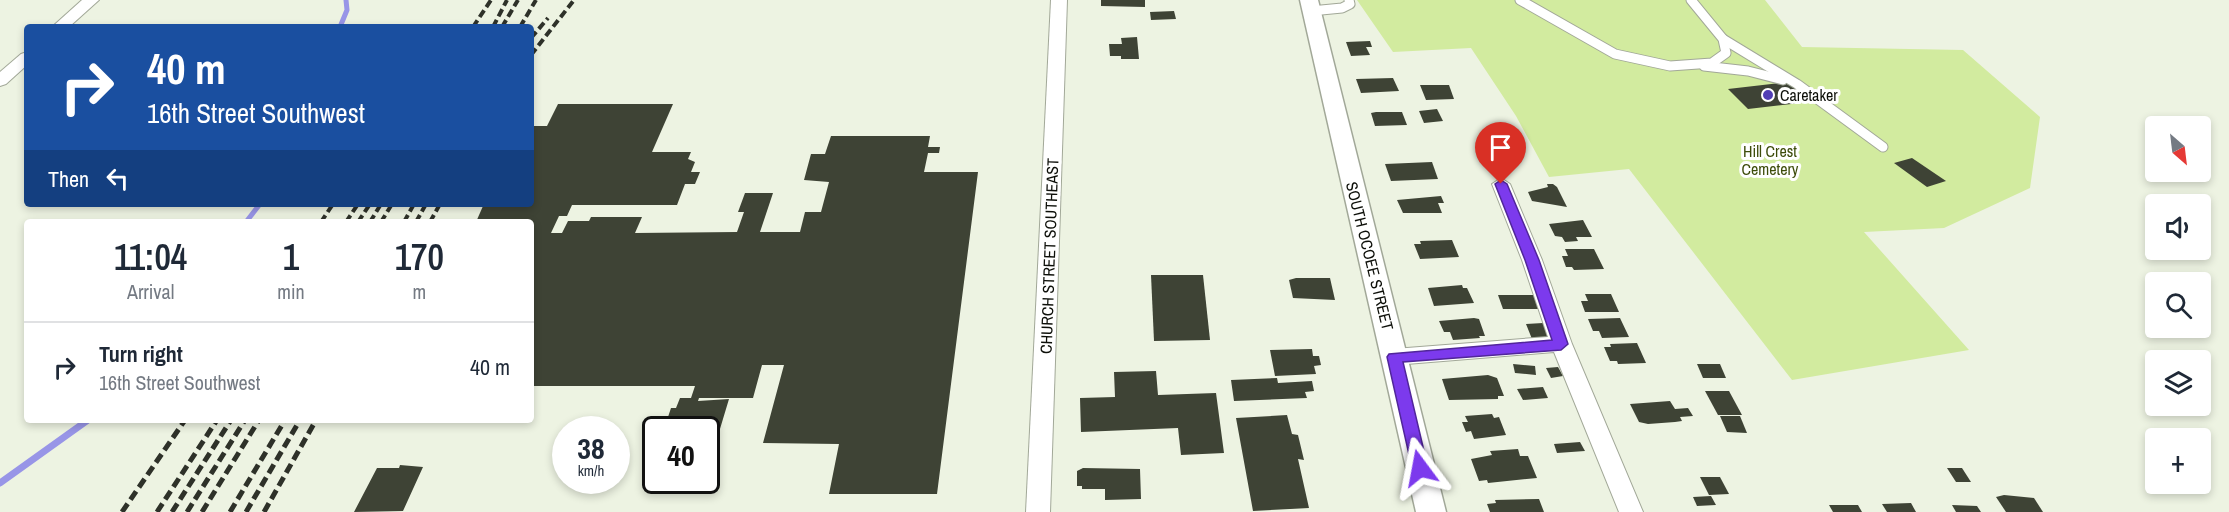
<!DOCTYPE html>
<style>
:root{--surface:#fff;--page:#f6f6f7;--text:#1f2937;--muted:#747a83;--line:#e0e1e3}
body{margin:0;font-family:"Archivo Narrow",sans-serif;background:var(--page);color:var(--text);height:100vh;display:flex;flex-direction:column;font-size:22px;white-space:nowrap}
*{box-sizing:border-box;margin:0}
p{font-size:20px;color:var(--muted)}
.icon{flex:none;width:33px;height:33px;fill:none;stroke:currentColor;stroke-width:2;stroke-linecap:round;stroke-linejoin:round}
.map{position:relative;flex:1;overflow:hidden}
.panel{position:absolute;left:24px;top:219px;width:510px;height:204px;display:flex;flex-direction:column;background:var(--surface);border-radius:6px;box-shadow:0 3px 9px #0003}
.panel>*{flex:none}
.guide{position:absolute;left:24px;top:24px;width:510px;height:183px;border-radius:6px;box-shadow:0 3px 9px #0003;background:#1a4fa0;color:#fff;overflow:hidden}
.needle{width:39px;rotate:152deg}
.tools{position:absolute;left:2145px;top:116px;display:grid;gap:12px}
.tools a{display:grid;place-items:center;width:66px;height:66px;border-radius:6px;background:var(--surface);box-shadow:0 3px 9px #0003;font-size:30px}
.speed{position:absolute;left:552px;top:416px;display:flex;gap:12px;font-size:30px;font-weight:700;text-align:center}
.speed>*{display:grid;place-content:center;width:78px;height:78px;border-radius:50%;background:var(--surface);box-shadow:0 3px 9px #0003;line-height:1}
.speed small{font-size:15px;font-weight:400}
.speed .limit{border:3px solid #111;border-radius:9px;background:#fff;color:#111}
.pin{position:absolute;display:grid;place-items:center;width:51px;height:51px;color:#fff;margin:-62px -26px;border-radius:50% 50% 50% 0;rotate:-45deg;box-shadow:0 0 6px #0007}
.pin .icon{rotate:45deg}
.me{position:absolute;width:66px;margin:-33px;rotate:347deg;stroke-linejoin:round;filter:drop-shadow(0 0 4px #0008)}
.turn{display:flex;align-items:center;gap:21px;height:126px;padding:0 24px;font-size:27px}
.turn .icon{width:78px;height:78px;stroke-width:2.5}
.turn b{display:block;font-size:42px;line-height:51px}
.then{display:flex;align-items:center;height:57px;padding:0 24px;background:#0003;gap:12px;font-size:22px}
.eta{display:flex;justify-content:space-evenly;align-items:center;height:102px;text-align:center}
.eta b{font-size:36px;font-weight:600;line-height:42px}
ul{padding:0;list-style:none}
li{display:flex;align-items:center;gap:18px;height:90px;padding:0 24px;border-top:2px solid var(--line)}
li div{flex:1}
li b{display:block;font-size:22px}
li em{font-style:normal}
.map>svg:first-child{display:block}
.green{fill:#d2eb9f}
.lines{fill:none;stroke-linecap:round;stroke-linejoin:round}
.stream-far1{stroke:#9895e7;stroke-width:5}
.stream{stroke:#9895e7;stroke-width:7}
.building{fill:#3e4335}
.service-casing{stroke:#a2a898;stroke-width:11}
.minor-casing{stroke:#a2a898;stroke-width:2}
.tertiary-casing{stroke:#a2a898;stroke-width:3}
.service{stroke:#fff;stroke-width:9}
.minor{fill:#fff;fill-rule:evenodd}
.tertiary{fill:#fff;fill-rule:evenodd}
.rail-far1{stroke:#2e3129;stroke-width:4;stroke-dasharray:8 4;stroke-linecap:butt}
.rail{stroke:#2e3129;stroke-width:5;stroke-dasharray:10 5;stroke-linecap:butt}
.route{fill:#7c3aed;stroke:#51269a;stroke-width:1.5}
.poi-dot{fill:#513eb5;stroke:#fff;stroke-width:2}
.labels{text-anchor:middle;stroke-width:6;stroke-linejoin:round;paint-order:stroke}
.poi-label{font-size:16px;fill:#0d0f09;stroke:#fff;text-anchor:start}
.park-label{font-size:16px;fill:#3d4c0a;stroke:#fff}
.street-label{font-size:16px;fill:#0d0f09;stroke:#fff}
</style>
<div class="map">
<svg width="2229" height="512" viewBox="0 0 2229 512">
<rect width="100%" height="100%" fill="#edf3e2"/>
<polygon class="green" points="1357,0 1765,0 1802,47 1963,50 2040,117 2030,188 1944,228 1864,232 1969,350 1792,380 1629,169 1549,177 1516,116 1471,48 1393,52"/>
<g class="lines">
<g class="stream-far1">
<polyline points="340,27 347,10 346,0"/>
<polyline points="246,222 260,204"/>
</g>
<polyline class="stream" points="0,483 88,420"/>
</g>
<g class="building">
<polygon points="1101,0 1145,0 1145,7 1101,6"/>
<polygon points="1174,11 1176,19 1151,20 1150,12"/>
<polygon points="1137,37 1139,59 1121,59 1121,56 1110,56 1109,44 1122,44 1121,38"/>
<polygon points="1370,41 1372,47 1366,47 1370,55 1351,56 1346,42"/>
<polygon points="1393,78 1399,91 1361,93 1356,79"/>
<polygon points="1788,82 1809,102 1748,109 1728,89"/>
<polygon points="1420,85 1449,85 1454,99 1426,100"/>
<polygon points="558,104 673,104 652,152 691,152 688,159 695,162 691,172 700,172 695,184 685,184 677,205 572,205 567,216 559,216 551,233 562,233 568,221 589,221 591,217 642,217 635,233 737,232 744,212 738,212 745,193 773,193 760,232 800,232 805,212 821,212 829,182 804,180 811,154 825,154 831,136 930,136 928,147 940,147 939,153 928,153 924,172 978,172 937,494 829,494 839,444 763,443 784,365 762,365 753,398 699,398 698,401 729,399 707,472 706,429 664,429 671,408 676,408 680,398 691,398 695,386 531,386 531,222 476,222 483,206 477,207 478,204 531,204 531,126 547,126"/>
<polygon points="1437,109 1443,121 1424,123 1419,111"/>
<polygon points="1376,112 1402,112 1407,125 1375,126 1371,113"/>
<polygon points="1912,158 1946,181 1927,187 1894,163"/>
<polygon points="1432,162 1438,179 1391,181 1385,164"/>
<polygon points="1547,184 1553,184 1557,187 1567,207 1532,201 1528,192 1548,187"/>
<polygon points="1441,196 1444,203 1438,203 1442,213 1403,213 1397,200"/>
<polygon points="1583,220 1592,237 1576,237 1578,241 1565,242 1562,237 1555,236 1549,224"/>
<polygon points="1452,240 1459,257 1420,259 1414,244 1421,244 1420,241"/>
<polygon points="1565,249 1594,249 1604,269 1574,270 1572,267 1566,267 1562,256 1568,256"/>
<polygon points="1151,275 1203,275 1210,340 1154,341"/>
<polygon points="1296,278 1330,278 1335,300 1293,298 1289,280"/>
<polygon points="1462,285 1463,288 1467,288 1474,303 1434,306 1428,288"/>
<polygon points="1585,294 1611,294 1619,312 1585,312 1581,301 1588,301"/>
<polygon points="1498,295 1537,295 1542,309 1503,309"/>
<polygon points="1474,318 1479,319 1485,336 1479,336 1480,338 1453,340 1450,332 1444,332 1439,321"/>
<polygon points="1620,318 1629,337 1602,338 1599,331 1593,331 1588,319"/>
<polygon points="1543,323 1550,338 1532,339 1526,324"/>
<polygon points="1637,343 1646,363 1618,364 1617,361 1610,361 1604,347 1611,347 1610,344"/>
<polygon points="1312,349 1313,356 1319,356 1321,365 1314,366 1316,374 1275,376 1270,350"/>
<polygon points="1513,364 1535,366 1536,375 1515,373"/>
<polygon points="1697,364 1720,364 1726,378 1703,378"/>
<polygon points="1558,367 1563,376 1551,378 1546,368"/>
<polygon points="1156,371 1158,395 1216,393 1224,453 1181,455 1178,428 1081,432 1080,398 1115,397 1114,372"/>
<polygon points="1488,375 1497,378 1504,396 1498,396 1498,399 1449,400 1442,379"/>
<polygon points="1277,378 1278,383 1312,381 1314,391 1305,392 1307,398 1234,401 1231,380"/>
<polygon points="1543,387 1548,398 1523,400 1517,389"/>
<polygon points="1705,391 1729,391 1742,415 1718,415"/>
<polygon points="1670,401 1675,409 1688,408 1693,416 1680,417 1682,421 1675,422 1648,424 1639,422 1630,404"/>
<polygon points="1492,414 1494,418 1499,417 1506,435 1474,439 1471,431 1466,432 1462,422 1468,422 1465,416"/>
<polygon points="1287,415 1292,434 1298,435 1304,460 1298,459 1309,508 1253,511 1236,418"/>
<polygon points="1720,416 1740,416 1747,433 1727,432"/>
<polygon points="1580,442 1585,451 1557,453 1554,444"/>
<polygon points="1518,449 1520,456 1528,456 1537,478 1488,483 1487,480 1479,481 1471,459 1492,455 1490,451"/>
<polygon points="400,465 423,467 403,511 354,512 377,468 399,468"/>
<polygon points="1083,468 1140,469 1141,499 1105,500 1105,489 1082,489 1082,486 1077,486 1077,471"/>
<polygon points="1947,468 1962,468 1971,482 1956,482"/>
<polygon points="1700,477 1720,477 1729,494 1709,495"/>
<polygon points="2004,495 2034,498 2043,512 2006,512 1996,497"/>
<polygon points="1711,496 1716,505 1697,506 1693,497"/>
<polygon points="1539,499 1544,512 1490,512 1487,504 1496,503 1495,500"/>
<polygon points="1911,503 1916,512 1887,512 1882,504"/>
<polygon points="1829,505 1858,505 1862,512 1833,512"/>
<polygon points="1952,505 1977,506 1981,512 1956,512"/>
</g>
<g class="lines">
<defs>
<g id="service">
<polyline points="1520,0 1615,54 1670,66 1712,63 1726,53 1723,39 1691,0"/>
<polyline points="1311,11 1342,8 1350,4 1349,0"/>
<polyline points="1723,39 1797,84 1883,147"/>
<polyline points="1704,66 1748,71 1783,80"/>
</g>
<g id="minor">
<polygon points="82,0 99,0 69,27 52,27"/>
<polygon points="1051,0 1067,0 1050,512 1026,512"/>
<polygon points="27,52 27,65 6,84 0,86 0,72 21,54"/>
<polygon points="1501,178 1510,184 1542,260 1572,344 1643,512 1619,512 1554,352 1394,365 1386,363 1383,357 1386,351 1394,349 1548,337 1522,260 1492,184"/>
</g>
<polygon id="tertiary" points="1300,0 1318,0 1446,512 1416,512"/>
</defs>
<use href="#service" class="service-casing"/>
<use href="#minor" class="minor-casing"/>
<use href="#tertiary" class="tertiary-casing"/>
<use href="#service" class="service"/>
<use href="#minor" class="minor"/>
<use href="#tertiary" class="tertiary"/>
<g class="rail-far1">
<polyline points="473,27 491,0"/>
<polyline points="493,27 507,0"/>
<polyline points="502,27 518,0"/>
<polyline points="520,27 536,0"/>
<polyline points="531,38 548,18"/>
<polyline points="531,55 574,0"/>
<polyline points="321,222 333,204"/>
<polyline points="346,222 358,204"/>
<polyline points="358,222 370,204"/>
<polyline points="370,222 381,204"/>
<polyline points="381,222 392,204"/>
<polyline points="404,222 414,204"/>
<polyline points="416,222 426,204"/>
<polyline points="430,222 440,204"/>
</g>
<g class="rail">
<polyline points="122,512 185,420"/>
<polyline points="157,512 217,420"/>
<polyline points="172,512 231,420"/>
<polyline points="187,512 245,420"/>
<polyline points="202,512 259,420"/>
<polyline points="230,512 285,420"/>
<polyline points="246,512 300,420"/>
<polyline points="264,512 316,420"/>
</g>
</g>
<polygon class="route" points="1501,180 1507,184 1539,260 1568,344 1561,350 1403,362 1428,468 1426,472 1415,472 1412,468 1387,357 1389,354 1552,340 1525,260 1495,184"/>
<circle class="poi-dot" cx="1768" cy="95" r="6"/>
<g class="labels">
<g class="poi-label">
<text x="1780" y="101">Caretaker</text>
</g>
<g class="park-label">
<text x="1770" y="157">Hill Crest<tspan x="1770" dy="18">Cemetery</tspan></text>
</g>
<g class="street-label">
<text transform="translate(1049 256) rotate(-88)" y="6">CHURCH STREET SOUTHEAST</text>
<text transform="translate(1370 256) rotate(76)" y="6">SOUTH OCOEE STREET</text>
</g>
</g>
</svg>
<div class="tools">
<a><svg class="needle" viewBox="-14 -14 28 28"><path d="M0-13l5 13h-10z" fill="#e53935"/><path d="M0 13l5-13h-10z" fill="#747a83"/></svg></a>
<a><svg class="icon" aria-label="sound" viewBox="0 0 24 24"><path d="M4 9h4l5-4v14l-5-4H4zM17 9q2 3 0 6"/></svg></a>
<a><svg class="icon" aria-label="search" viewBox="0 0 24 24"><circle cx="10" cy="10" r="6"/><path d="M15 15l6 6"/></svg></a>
<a><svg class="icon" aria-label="layers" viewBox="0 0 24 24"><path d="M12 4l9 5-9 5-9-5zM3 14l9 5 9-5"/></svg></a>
<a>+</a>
</div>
<div class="speed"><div>38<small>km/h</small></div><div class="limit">40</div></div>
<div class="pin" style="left:1501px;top:184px;background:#d93025"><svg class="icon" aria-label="arrive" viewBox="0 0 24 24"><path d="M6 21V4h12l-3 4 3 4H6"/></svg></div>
<svg class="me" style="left:1420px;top:468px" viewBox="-20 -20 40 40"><path d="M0-17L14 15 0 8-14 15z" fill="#7c3aed" stroke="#fff" stroke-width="4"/></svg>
<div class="guide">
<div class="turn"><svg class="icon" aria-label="right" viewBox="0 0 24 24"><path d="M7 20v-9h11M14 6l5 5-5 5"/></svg><div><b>40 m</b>16th Street Southwest</div></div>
<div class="then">Then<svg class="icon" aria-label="left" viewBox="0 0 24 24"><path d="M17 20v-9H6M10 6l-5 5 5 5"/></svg></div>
</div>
<section class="panel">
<div class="eta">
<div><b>11:04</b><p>Arrival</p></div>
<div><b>1</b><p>min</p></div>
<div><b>170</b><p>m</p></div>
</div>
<ul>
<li><svg class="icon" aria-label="right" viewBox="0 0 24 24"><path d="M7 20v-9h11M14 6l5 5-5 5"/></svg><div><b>Turn right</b><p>16th Street Southwest</p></div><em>40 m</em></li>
</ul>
</section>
</div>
